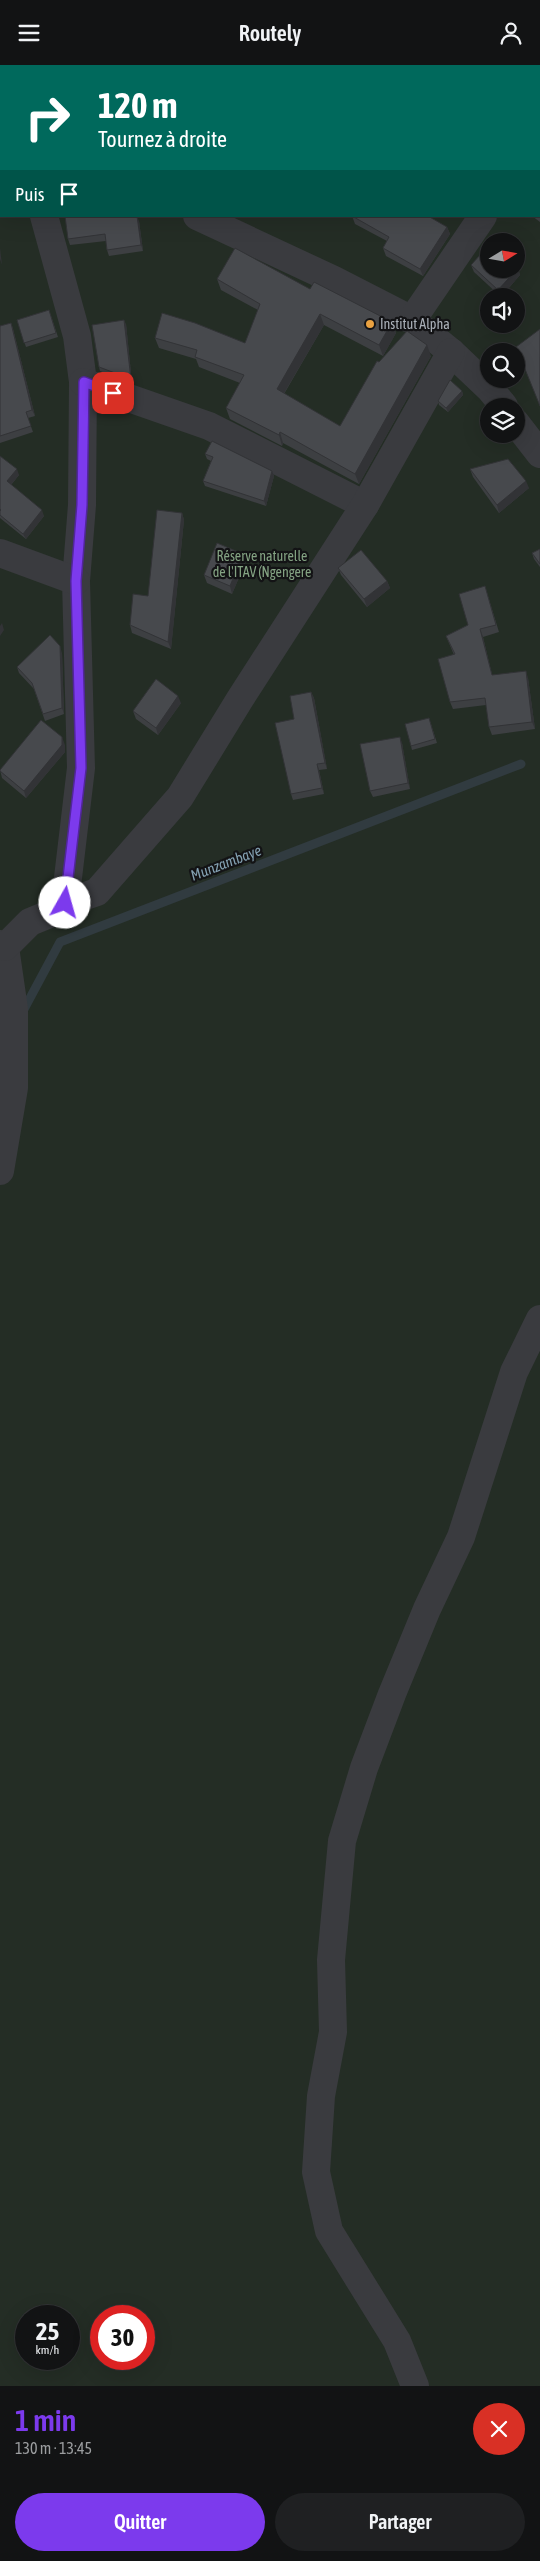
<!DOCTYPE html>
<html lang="fr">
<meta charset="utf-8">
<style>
:root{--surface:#121314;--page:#1f2022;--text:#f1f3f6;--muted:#9c9ea0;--line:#313234;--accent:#7c3aed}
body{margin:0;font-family:"Asap Condensed",sans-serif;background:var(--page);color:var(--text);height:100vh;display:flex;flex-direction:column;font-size:19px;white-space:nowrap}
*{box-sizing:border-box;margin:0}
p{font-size:16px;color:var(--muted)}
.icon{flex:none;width:28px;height:28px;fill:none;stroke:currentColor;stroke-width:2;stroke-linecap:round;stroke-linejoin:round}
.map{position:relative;height:2321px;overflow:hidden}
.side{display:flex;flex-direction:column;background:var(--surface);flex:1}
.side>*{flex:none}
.top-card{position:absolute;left:0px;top:0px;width:540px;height:152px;box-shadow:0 5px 20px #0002,0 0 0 1px var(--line);background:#00695c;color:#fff;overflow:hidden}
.needle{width:32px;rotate:79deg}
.controls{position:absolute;left:480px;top:168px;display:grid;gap:10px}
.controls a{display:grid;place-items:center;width:45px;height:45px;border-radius:50%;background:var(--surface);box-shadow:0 5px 20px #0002,0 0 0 1px var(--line);font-size:25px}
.speed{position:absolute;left:15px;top:2240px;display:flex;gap:10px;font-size:25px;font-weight:700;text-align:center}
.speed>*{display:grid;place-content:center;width:65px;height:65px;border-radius:50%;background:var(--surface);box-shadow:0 5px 20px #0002,0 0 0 1px var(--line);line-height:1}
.speed small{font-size:12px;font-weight:400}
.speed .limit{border:8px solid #d22;background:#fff;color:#111}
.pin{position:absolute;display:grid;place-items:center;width:42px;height:42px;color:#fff;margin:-21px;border-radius:10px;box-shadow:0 2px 8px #0006}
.me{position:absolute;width:55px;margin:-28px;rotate:7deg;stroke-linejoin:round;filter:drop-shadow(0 0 4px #0008)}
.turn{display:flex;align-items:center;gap:18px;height:105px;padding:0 15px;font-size:22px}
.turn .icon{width:65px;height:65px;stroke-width:2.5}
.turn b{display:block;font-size:35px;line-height:42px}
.then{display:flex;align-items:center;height:48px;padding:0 15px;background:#0003;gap:10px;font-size:19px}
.round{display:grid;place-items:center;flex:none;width:52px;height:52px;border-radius:26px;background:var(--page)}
.head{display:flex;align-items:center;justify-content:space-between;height:85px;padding:0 15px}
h1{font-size:30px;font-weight:600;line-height:38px;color:var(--accent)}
.button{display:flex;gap:10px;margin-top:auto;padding:10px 15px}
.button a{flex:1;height:58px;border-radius:30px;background:var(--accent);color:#fff;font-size:20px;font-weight:600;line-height:58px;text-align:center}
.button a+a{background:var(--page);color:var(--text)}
header{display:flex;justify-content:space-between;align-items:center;height:65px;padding:0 15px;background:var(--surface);font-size:22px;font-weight:600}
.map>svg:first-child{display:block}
.green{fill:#242d25;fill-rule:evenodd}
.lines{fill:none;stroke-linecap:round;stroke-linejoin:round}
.stream{stroke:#313b40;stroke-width:9}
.minor{stroke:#3a3b3f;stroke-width:28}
.wall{fill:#3d3f42}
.shaded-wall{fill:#323336}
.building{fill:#47494d;stroke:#323336}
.route-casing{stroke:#51269a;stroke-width:12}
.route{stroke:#7c3aed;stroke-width:9}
.poi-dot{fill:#eaa241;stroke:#131315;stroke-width:2}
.labels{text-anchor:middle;stroke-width:4.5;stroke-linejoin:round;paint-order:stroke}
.poi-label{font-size:14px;fill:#abb1b9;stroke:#131315;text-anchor:start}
.park-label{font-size:14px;fill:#84a383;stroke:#131315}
.water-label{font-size:15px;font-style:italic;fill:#84a1b2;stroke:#131315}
</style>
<header><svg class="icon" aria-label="menu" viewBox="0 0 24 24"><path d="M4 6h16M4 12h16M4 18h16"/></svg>Routely<svg class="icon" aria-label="person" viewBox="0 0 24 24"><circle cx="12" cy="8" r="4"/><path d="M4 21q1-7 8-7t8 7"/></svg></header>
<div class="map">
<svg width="540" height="2321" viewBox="0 0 540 2321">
<rect width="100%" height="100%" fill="#18191a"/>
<path class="green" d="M0 0H540V2321H0ZM1 1H539V151H1ZM489 176H516V204H489ZM489 231H516V259H489ZM489 286H516V314H489ZM489 341H516V369H489ZM26 2251H69V2294H26ZM101 2251H144V2294H101Z"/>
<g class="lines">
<polyline class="stream" points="22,948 60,877 521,699"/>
<g class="minor">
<polyline points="407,0 410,1"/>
<polyline points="539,70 540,69"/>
<polyline points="0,137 1,137"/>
<polyline points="44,151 77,271 83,317 82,440 76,516 81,703 65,838"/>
<polyline points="197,151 334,215 412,255 451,287 490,324 504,341"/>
<polyline points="412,255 483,151"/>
<polyline points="83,317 209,361 365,440"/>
<polyline points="516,358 540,389"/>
<polyline points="0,488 76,516"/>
<polyline points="0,879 5,882 14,944 14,1023 0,1106"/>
<polyline points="5,882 30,857 52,848 65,838 97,827 180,732 240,634 365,440 451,287"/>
<polyline points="415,2321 397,2276 329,2166 316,2107 321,2031 333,1967 331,1895 342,1776 364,1703 392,1629 427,1544 461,1472 514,1307 540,1254"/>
</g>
</g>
<g class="wall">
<polygon points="151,0 356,0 357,1 151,1"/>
<polygon points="540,108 540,157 532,151 539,151"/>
<polygon points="352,151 447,162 450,169 423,211 386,191 383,183 387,176 355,159"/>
<polygon points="139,156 143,186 109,191 107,185 106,176 70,180 68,174"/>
<polygon points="471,200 518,203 520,210 502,231 500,231 474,207"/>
<polygon points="217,214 310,224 392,257 396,268 383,291 324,260 284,329 340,361 379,297 431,291 359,419 283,378 282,381 230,354 226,343 240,318 199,302 196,294 159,283 155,273 245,278 258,245 221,225"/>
<polygon points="49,245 58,272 26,282 17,255"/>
<polygon points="11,258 13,264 35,351 28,353 33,367 0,378 0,261"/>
<polygon points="126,259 132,318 100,306 99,302"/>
<polygon points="462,326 463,330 448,347 439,340 438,336"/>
<polygon points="205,389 272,406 274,411 266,441 205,421 203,416 211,396 207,394"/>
<polygon points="0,391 19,410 11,420 44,451 26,474 0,453"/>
<polygon points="470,404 529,423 499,448 473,412"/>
<polygon points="182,448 184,455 171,584 132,568 130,560 148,531"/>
<polygon points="540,484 540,502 534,494 532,488"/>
<polygon points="243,489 246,496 232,529 207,518 204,510"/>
<polygon points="338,503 387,516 390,523 367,542 341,510"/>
<polygon points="487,528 499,567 483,572 492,610 528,613 535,664 492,670 489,662 486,640 453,644 450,637 454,590 446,571 468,560"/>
<polygon points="62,588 64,649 45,656 34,624 19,608 17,602"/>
<polygon points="311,627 314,633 327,704 319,705 324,729 293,735 291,729 294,654"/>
<polygon points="181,638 158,670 136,654 133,646"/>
<polygon points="429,653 437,678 412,685 411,681"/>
<polygon points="402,678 410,724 373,732 370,726"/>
<polygon points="65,680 65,687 26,733 2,713 0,705"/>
</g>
<g class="shaded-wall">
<polygon points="1,61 1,73 0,81 0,68"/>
<polygon points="137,151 139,156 143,186 141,180"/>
<polygon points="447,162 450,169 423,211 420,204"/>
<polygon points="0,183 2,200 0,194"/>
<polygon points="518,203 520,210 502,231 501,231 498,225"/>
<polygon points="320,249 324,260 280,335 277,324"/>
<polygon points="124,255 126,259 132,318 131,314"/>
<polygon points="392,257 396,268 383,291 379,280"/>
<polygon points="11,258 13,264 35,351 32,345"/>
<polygon points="427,280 431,291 359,419 355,409"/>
<polygon points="462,326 463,330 448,347 446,343"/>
<polygon points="280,367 283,378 282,381 279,370"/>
<polygon points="17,404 19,410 9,422 7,416"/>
<polygon points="272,406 274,411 266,441 264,436"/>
<polygon points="526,416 529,423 499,448 497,440"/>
<polygon points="42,445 44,451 26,474 23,469"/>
<polygon points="182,448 184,455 171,584 168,577"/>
<polygon points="243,489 246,496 232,529 230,521"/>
<polygon points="387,516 390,523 367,542 364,534"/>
<polygon points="2,558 4,565 0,571 0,561"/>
<polygon points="480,564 483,572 494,618 492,610"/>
<polygon points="60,581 62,588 64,649 62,643"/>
<polygon points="526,606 528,613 535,664 532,657"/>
<polygon points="311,627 314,633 327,704 325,698"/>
<polygon points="178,631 181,638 158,670 156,663"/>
<polygon points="62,672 65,680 65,687 26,733 24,726"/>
<polygon points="400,672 402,678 410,724 408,718"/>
<polygon points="317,699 319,705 324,729 322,723"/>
</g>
<g class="building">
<polygon points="28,0 46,0 46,1 32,1"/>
<polygon points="154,0 355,0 355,1 188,1"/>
<polygon points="0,53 1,53 1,61 0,68"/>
<polygon points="539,108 540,108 540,152 538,151"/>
<polygon points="65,151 137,151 141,180 107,185 105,169 68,174"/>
<polygon points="352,151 428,151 447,162 420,204 383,183 389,172"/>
<polygon points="489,180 489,204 516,204 516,202 518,203 498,225 471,200"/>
<polygon points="235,183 310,224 314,217 392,257 379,280 320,249 277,324 340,361 377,296 379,297 407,266 427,280 355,409 280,367 279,370 226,343 244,310 195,292 197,285 155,273 162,248 195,258 245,278 260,239 217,214"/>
<polygon points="49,245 56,268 24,278 17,255"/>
<polygon points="124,255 131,314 99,302 92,260"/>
<polygon points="11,258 32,345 26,347 31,361 0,371 0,261"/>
<polygon points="540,264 540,341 516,282"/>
<polygon points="450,315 462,326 446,343 438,336"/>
<polygon points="212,376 272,406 264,436 203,416 213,392 205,389"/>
<polygon points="0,391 17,404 7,416 42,445 23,469 0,450 0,446 1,445 0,444"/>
<polygon points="508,394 526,416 497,440 470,404"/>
<polygon points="157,445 182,448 168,577 130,560 133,529 148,531"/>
<polygon points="217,478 243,489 230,521 204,510"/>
<polygon points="540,484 540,499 532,488"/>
<polygon points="361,485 387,516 364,534 338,503"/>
<polygon points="485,521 496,560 480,564 492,610 526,606 532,657 489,662 485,633 450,637 438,594 455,589 446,571 468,560 459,529"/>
<polygon points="50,570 60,581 62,643 43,649 32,618 17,602"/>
<polygon points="156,614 178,631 156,663 133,646"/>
<polygon points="311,627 325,698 317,699 322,723 291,729 275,658 294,654 290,631"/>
<polygon points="429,653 435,674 411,681 405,659"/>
<polygon points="41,655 62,672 62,680 24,726 0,706 0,705"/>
<polygon points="400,672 408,718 370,726 360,679"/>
</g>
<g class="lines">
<defs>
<polyline id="route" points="65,838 81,703 76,516 82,440 84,317 113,328"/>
</defs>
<use href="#route" class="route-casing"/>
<use href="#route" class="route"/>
</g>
<circle class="poi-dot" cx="370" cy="259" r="5"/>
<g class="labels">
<g class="poi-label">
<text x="380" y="264">Institut Alpha</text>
</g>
<g class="park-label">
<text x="262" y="496">Réserve naturelle<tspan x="262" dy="16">de l'ITAV (Ngengere</tspan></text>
</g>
<g class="water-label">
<text transform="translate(226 798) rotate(-21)" y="5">Munzambaye</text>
</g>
</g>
</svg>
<div class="controls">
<a><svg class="needle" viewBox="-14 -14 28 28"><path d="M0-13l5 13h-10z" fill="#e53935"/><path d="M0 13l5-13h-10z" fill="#9c9ea0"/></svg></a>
<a><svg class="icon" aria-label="sound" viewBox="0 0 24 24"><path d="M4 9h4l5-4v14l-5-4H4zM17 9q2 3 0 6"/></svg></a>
<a><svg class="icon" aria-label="search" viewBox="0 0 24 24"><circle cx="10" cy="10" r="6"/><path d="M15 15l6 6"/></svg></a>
<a><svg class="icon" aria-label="layers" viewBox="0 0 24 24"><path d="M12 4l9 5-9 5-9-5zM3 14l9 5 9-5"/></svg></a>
</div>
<div class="speed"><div>25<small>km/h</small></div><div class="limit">30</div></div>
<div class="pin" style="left:113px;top:328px;background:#d93025"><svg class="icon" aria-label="arrive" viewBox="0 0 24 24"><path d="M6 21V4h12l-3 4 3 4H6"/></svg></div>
<svg class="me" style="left:65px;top:838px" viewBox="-20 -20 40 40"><circle r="19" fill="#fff"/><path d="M0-13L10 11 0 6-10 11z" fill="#7c3aed"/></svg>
<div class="top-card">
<div class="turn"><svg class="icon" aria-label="right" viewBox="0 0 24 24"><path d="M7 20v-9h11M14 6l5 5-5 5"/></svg><div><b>120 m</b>Tournez à droite</div></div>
<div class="then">Puis<svg class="icon" aria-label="arrive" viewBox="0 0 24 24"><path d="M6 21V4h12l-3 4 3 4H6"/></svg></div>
</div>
</div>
<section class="side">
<div class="head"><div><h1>1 min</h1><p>130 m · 13:45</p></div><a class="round" style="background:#d93025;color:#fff"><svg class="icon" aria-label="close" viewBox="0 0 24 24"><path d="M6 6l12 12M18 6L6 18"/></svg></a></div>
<div class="button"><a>Quitter</a><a>Partager</a></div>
</section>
